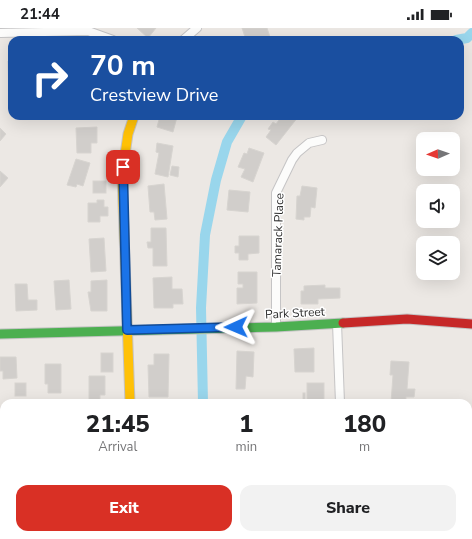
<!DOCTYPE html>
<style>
:root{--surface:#fff;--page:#f2f2f2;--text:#202124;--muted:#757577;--accent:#d93025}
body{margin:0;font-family:"Nunito Sans",sans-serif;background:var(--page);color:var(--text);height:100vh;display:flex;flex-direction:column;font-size:15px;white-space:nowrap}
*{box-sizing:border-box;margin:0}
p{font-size:13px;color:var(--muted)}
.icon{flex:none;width:22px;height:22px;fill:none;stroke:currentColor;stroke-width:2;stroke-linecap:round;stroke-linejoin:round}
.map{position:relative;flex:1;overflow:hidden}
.details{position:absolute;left:0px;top:371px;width:472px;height:140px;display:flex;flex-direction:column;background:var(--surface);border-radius:12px 12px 0 0;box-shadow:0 4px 16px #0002}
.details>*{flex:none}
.hud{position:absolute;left:8px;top:8px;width:456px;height:84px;border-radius:12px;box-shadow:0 4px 16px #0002;background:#1a4fa0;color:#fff;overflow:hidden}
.needle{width:26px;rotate:268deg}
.controls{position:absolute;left:416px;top:104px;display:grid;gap:8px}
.controls a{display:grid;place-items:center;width:44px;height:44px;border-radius:8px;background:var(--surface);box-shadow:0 4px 16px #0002;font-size:20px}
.pin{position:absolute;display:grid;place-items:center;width:34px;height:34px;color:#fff;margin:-17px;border-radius:8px;box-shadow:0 2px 6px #0006}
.me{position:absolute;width:44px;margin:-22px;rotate:269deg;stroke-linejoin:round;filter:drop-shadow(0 0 3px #0008)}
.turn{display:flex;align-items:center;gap:14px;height:84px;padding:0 16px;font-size:18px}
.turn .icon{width:52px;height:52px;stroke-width:2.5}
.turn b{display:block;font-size:28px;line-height:34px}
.eta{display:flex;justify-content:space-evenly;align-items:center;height:68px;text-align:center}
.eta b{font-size:24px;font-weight:800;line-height:28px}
.button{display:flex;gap:8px;margin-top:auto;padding:8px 16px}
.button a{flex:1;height:46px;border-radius:12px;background:var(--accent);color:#fff;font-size:16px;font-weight:800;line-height:46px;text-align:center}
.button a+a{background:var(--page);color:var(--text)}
.status{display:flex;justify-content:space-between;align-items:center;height:28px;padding:0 20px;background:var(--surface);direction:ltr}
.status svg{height:11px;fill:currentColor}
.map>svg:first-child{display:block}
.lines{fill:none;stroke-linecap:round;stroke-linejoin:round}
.canal{stroke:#99d6ec;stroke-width:10}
.building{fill:#d1cecb;stroke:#d7d4d0}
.street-casing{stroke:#c5c4c5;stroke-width:10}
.fast-casing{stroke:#c5c4c5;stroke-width:11}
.slow-casing{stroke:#c5c4c5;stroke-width:11}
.jam-casing{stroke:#c5c4c5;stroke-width:11}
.street{stroke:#fcfcfb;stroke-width:8}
.fast{stroke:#4caf50;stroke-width:9}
.slow{stroke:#ffc107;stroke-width:9}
.jam{stroke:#c62828;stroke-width:9}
.route-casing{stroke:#114b97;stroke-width:10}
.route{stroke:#1a73e8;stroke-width:7}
.labels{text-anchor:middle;stroke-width:3;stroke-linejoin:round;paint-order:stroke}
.street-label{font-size:12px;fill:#2e2e2e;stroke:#fff}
</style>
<div class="status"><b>21:44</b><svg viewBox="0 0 49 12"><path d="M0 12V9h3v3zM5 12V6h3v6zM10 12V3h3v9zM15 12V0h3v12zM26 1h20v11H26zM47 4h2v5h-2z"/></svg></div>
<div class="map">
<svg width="472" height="511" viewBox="0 0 472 511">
<rect width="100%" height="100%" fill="#ece8e4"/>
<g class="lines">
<g class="canal">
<polyline points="456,12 467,10 472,5"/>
<polyline points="203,375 201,280 205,207 216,152 227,114 242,88"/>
<polyline points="245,507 246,511"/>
</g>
</g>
<g class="building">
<polygon points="137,0 156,0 148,10"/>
<polygon points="242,0 267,0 271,12 246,12"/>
<polygon points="8,33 12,33 12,68 9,67"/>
<polygon points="160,88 177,89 173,104 157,99"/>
<polygon points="282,88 298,89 276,117 266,109 271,102 268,101 273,94 276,96"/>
<polygon points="97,99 97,115 91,115 91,125 77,125 76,100"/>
<polygon points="0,100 6,106 0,113"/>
<polygon points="157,115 173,118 168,149 155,146 159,125 156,124"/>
<polygon points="249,120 264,125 253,154 241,149 245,141 238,139 244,125 247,126"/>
<polygon points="76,131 90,135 83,158 77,156 76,159 67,157"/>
<polygon points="172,138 179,139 178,149 170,147"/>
<polygon points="0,143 8,150 0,159"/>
<rect x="93" y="153" width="13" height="12"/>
<polygon points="164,156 167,191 155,192 154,184 150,184 148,158"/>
<polygon points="302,158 317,160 315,180 311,179 310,189 304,189 304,192 296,191 297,168 300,168"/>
<polygon points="229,162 250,164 248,184 227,182"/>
<polygon points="97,172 104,172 104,179 108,179 108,188 100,188 100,194 88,194 88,175 97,175"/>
<polygon points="151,200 166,200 167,238 153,238 153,220 148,220 147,214 151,214"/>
<polygon points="239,208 259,208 259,225 248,226 248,232 239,232 239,225 235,225 235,218 239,218"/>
<polygon points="104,210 106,243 91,244 89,211"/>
<polygon points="238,244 257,244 257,275 237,276 237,260 243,260 243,256 238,256"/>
<polygon points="172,249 172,261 182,261 183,276 173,276 173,280 154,280 153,250"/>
<polygon points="69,252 71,281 56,282 54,253"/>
<polygon points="107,252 107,283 91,283 88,264 91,264 91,253"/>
<polygon points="15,256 27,256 28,272 37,272 37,282 16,283"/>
<polygon points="325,257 325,260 340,260 340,270 318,271 318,276 301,276 301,263 304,263 304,258"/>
<polygon points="314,320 314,344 295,344 294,321"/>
<polygon points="237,323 254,324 253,349 246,348 245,361 236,361"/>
<rect x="101" y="325" width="12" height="19"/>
<polygon points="154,326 169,326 168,369 149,369 148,337 154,337"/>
<polygon points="0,329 16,329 17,350 3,351 3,343 0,343"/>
<polygon points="391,333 409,334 407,361 415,361 414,369 406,369 406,375 391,375 393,347 390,347"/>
<polygon points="45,336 61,336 61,365 48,365 48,356 45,356"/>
<polygon points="89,348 105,348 105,367 100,367 100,375 89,375"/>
<rect x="15" y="355" width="11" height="13"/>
<rect x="307" y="355" width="17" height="20"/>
<rect x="303" y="365" width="2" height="10"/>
<rect x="1" y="485" width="3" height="14"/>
<rect x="56" y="507" width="11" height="4"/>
<polygon points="107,507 107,510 84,508 84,507"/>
<polygon points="156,507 173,507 172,511 155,511"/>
</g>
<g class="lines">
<defs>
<g id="street">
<polyline points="0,5 88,3 113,12"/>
<polyline points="183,12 197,0"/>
<polyline points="337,295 340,375"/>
<polyline points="276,299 276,165 292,132 297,125 309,115 322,112"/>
<polyline points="0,468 4,468"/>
<polyline points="345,507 345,511"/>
<polyline points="128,511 129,507"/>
</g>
<polyline id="fast" points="0,306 276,299 343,295"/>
<polyline id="slow" points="130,375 122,147 128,106 134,88"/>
<polyline id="jam" points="343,295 407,291 472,296"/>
</defs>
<use href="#street" class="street-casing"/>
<use href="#fast" class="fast-casing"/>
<use href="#slow" class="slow-casing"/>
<use href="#jam" class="jam-casing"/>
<use href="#street" class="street"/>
<use href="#fast" class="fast"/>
<use href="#slow" class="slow"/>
<use href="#jam" class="jam"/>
</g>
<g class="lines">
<defs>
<polyline id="route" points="123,139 127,302 236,299"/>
</defs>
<use href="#route" class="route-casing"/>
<use href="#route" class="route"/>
</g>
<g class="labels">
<g class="street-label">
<text transform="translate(278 207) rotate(-88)" y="4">Tamarack Place</text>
<text transform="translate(295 285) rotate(-3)" y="4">Park Street</text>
</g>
</g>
</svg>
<div class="controls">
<a><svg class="needle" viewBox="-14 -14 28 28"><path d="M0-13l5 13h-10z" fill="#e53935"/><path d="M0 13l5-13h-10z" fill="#757577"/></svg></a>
<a><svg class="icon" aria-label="sound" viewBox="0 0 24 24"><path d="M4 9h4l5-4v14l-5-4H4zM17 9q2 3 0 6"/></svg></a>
<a><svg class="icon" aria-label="layers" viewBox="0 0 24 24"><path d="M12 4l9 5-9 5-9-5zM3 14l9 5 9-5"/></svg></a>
</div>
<div class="pin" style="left:123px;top:139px;background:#d93025"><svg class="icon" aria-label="arrive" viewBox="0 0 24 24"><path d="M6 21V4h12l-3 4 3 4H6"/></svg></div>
<svg class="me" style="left:236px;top:299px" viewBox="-20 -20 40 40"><path d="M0-17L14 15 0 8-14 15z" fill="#1a73e8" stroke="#fff" stroke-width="4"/></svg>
<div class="hud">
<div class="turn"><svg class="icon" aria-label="right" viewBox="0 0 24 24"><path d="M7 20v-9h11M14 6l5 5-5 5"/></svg><div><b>70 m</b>Crestview Drive</div></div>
</div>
<section class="details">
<div class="eta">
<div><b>21:45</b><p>Arrival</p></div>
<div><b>1</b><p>min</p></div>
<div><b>180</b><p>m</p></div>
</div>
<div class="button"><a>Exit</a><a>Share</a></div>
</section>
</div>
